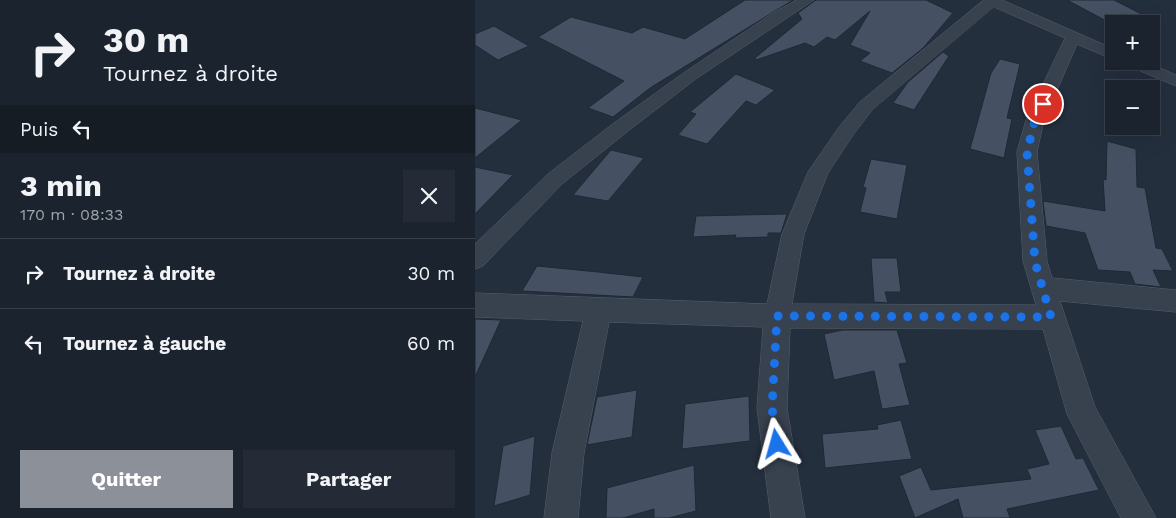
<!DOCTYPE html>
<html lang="fr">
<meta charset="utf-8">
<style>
:root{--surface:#1b232e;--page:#242b36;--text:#f1f3f6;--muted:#a0a4aa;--line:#39404a;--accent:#8c9099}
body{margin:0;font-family:"Work Sans",sans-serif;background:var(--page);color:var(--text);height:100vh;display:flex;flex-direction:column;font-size:19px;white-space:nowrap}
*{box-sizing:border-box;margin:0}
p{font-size:16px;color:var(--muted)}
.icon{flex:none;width:28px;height:28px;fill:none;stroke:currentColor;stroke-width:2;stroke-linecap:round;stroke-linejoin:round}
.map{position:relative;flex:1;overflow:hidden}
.details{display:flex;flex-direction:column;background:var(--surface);width:475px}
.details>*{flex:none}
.guide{background:#1b232e;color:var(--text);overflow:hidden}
.tools{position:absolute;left:630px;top:15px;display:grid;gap:10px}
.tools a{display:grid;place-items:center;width:55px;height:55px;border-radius:0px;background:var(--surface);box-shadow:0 5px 20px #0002,0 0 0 1px var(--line);font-size:25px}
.pin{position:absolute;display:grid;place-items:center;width:42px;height:42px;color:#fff;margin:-21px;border:2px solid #fff;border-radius:50%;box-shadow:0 1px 5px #0007}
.me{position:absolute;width:55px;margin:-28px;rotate:352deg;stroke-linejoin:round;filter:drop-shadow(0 0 4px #0008)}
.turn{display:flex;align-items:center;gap:18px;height:105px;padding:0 20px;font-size:22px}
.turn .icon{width:65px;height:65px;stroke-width:2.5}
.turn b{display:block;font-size:35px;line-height:42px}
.then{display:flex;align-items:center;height:48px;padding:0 20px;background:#0003;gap:10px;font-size:19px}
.round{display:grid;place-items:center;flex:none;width:52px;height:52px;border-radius:0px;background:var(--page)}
.summary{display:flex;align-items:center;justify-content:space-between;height:85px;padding:0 20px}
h1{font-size:30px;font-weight:700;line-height:38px}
.cta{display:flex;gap:10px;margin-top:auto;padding:10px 20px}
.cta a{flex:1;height:58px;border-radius:0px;background:var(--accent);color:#fff;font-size:20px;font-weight:700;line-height:58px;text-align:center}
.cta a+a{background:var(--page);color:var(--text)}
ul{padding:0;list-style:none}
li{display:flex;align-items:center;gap:15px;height:70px;padding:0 20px;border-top:1px solid var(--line)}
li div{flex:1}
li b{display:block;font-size:19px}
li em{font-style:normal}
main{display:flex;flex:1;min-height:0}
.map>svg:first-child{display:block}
.building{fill:#455162;stroke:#1f2835}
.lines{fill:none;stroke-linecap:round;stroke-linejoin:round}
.minor-casing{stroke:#565f6c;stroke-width:1}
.minor{fill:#38414e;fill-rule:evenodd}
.route{stroke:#1a73e8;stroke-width:9;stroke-dasharray:0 16.2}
</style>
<main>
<section class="details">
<div class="guide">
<div class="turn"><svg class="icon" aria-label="right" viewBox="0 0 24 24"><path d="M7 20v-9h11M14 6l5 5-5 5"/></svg><div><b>30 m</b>Tournez à droite</div></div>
<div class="then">Puis<svg class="icon" aria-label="left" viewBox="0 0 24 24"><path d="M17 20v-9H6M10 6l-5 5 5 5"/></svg></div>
</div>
<div class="summary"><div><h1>3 min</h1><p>170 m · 08:33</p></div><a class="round"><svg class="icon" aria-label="close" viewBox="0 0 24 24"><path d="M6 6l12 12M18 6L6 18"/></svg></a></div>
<ul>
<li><svg class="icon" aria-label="right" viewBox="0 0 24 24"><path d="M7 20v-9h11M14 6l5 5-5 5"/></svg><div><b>Tournez à droite</b></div><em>30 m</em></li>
<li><svg class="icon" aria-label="left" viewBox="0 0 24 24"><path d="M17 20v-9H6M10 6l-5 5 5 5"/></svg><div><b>Tournez à gauche</b></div><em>60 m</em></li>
</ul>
<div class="cta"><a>Quitter</a><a>Partager</a></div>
</section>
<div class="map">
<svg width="701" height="518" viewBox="0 0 701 518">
<rect width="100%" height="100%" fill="#242f3e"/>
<g class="building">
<polygon points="270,0 318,0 175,88 138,117 113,108 149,81 63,37 96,17 157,33 168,27 210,39"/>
<polygon points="341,0 451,0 478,13 448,48 417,73 385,61 395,53 375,45 395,11 360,40 352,37 339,47 330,43 281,60 280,58 327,19 323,13"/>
<polygon points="592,0 639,0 686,24 637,24"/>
<polygon points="19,26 54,46 23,60 0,45 0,34"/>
<polygon points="468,52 474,56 439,110 418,103 433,82"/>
<polygon points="525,59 545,64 532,118 537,119 529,158 495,149 516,73"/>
<polygon points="261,74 300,90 281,105 271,101 232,144 203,135 221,114 215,112"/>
<polygon points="0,108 47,120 0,158"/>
<polygon points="632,141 661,149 662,187 670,188 681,248 687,249 698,271 678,270 686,287 660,284 655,272 623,270 610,233 571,226 568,201 630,211 628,179 631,180"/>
<polygon points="136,150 169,158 133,201 98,195"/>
<polygon points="396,159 432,165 422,219 385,212 391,188 388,187"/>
<polygon points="0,167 38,175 0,214"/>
<polygon points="312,214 306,233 293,233 293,237 260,238 261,235 218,237 221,216"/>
<polygon points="396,258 422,258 426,292 410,292 413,303 399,302"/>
<polygon points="62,266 123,272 168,277 158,297 47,291"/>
<polygon points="0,319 26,320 0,377"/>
<polygon points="368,330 422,330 432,363 424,364 435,405 407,409 399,371 359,380 349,334"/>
<polygon points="162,390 157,437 112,445 122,397"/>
<polygon points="274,396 275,441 207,449 210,404"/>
<polygon points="426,420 437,459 350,468 347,434 403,429 402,425"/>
<polygon points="586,426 601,459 608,458 624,490 532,509 535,518 488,518 483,499 440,518 424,476 446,467 456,490 556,479 552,469 574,464 560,430"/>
<polygon points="60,436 55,495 19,506 28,446"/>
<polygon points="219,465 221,511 194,518 179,518 179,509 148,518 131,518 132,488"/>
</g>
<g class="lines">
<defs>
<g id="minor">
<polygon points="322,0 339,0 222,78 153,131 87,184 8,266 0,269 0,244 73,174 139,123 210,72 298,13"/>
<path d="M509 0H527L639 49V60L602 44 569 120 562 152 572 261 577 278 701 290V312L585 301 620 407 681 518H646L592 414 568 329 315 328 312 408 330 518H296L282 408 288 327 134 322 109 453 103 518H69L77 453 108 321 0 317V293L292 304 307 234 333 172 364 127 385 102ZM519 7 590 38 551 120 542 152 548 261 561 305 317 304 329 234 353 173 378 135 397 110Z"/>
<polygon points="647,61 669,61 701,75 701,86 649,64"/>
</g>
</defs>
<use href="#minor" class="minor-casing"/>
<use href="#minor" class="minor"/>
</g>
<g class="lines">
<polyline class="route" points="302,444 297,408 302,316 576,317 560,262 552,152 560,120 568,104"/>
</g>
</svg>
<div class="tools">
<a>+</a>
<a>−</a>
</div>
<div class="pin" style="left:568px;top:104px;background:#d93025"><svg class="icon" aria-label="arrive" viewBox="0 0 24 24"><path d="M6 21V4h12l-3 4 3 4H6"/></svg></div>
<svg class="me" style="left:302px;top:444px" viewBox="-20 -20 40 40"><path d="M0-17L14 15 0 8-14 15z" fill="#1a73e8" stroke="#fff" stroke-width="4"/></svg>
</div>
</main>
